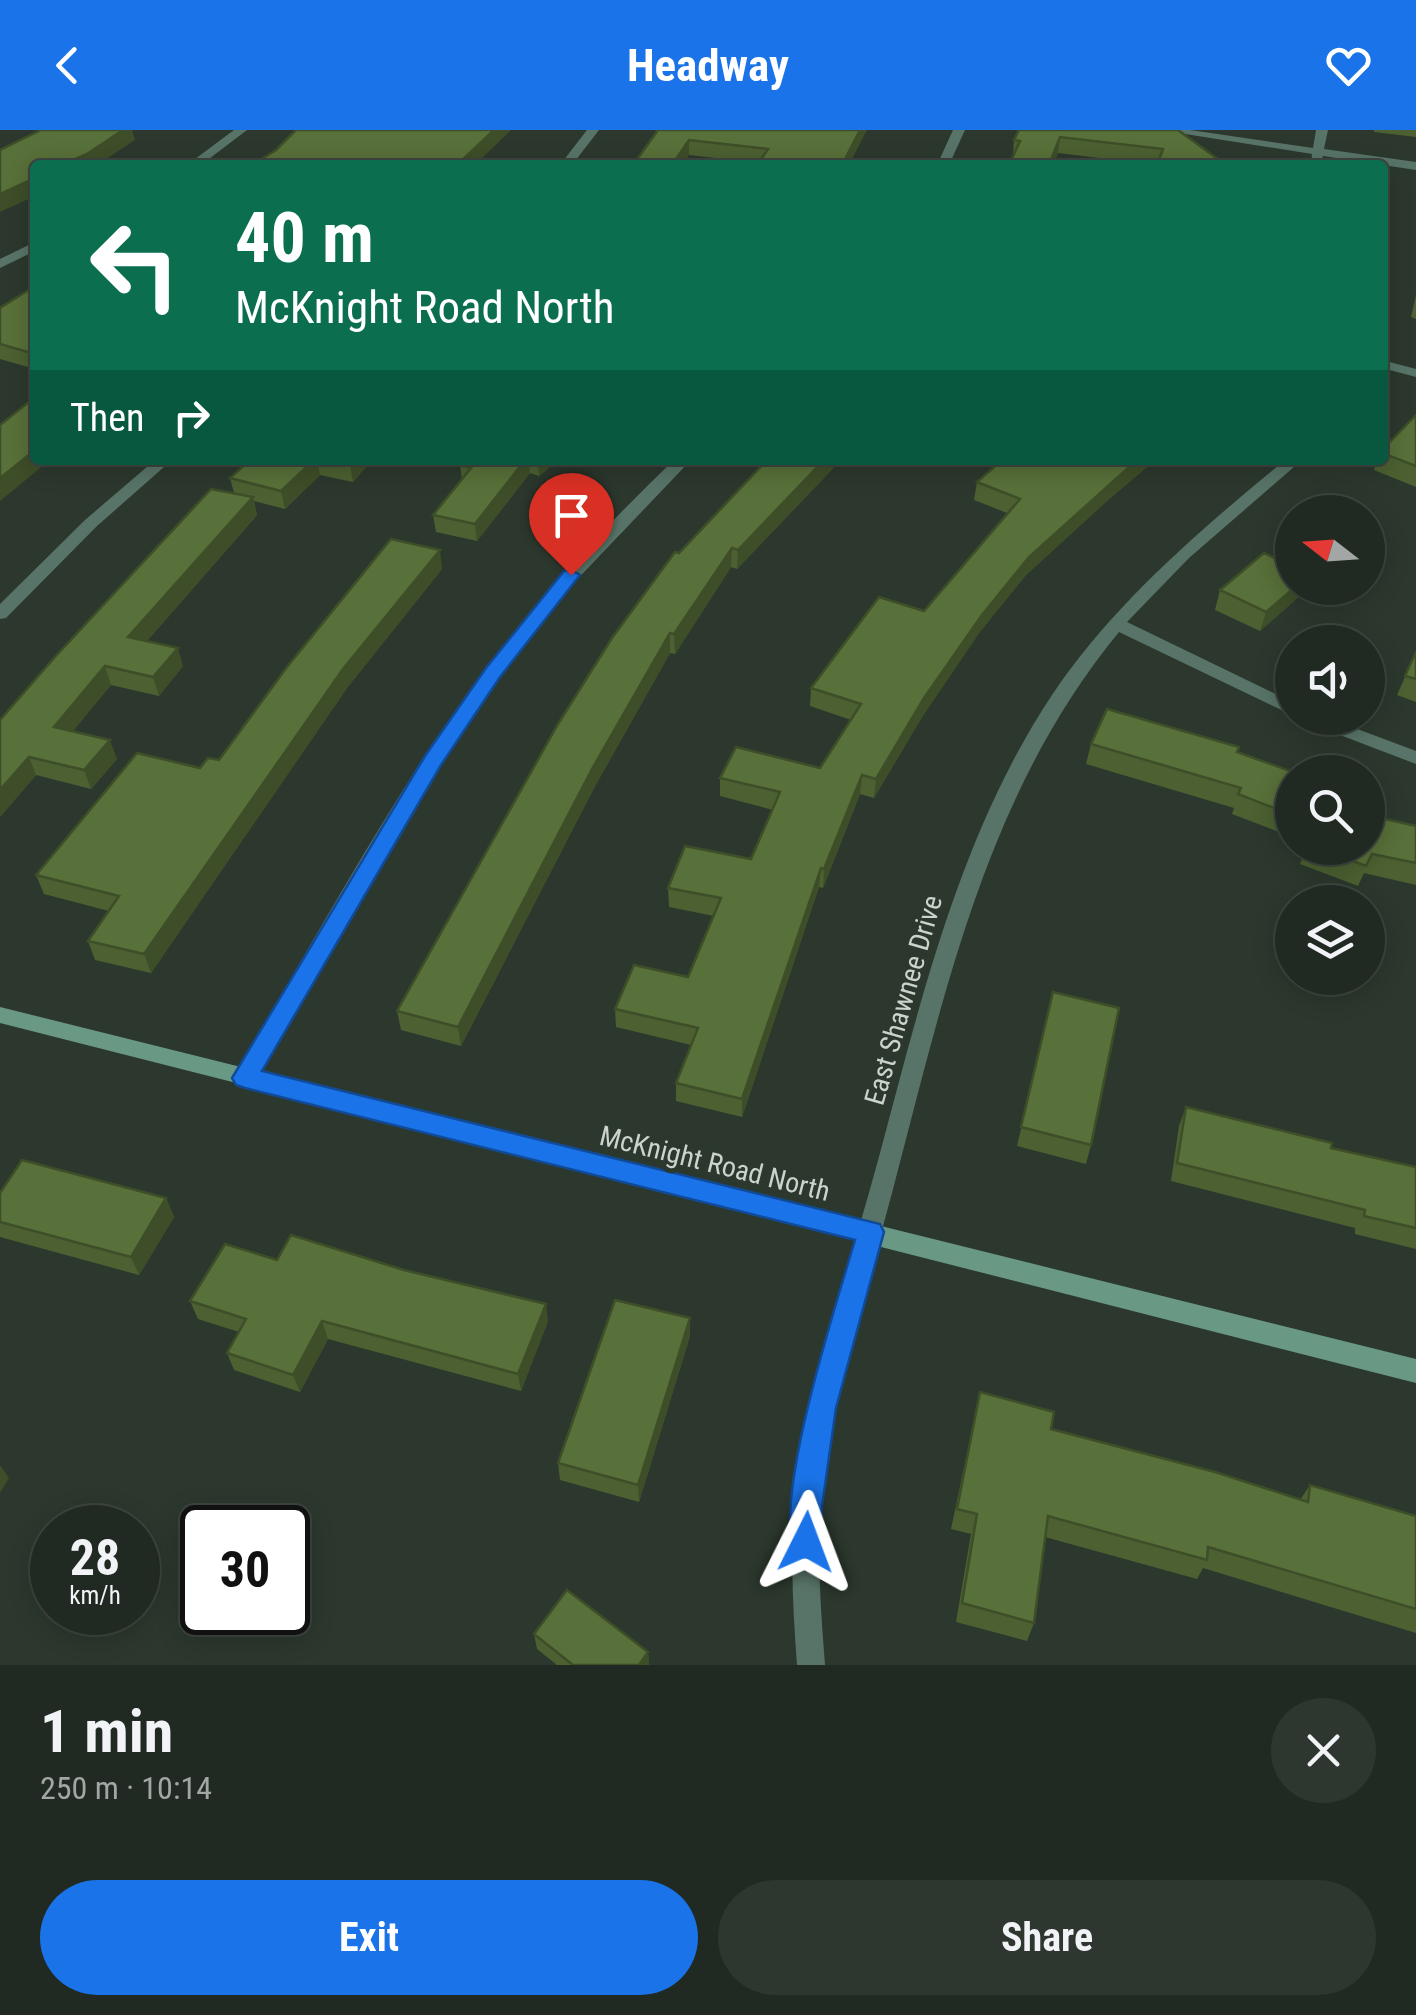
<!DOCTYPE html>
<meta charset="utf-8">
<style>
:root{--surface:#212a22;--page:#2d362f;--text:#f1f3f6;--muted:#a2a7a5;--line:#3e4640;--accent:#1a73e8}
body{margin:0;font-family:"Roboto Condensed",sans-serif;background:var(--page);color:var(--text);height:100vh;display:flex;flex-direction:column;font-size:38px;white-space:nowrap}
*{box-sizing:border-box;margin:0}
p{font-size:32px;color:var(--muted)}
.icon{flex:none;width:55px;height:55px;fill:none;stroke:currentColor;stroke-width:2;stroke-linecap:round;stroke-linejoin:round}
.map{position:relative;height:1535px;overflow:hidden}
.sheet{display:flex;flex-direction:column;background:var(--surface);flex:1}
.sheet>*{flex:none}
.top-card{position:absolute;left:30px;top:30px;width:1358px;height:305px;border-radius:10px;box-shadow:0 5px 25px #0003,0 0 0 2px var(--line);background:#0b6e4f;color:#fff;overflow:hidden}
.needle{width:65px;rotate:287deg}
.controls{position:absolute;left:1275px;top:365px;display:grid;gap:20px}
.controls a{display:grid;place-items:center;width:110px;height:110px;border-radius:50%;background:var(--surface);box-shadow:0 5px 25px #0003,0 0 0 2px var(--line);font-size:50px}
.speed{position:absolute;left:30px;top:1375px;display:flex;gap:20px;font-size:50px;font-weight:700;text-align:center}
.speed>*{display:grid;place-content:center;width:130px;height:130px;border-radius:50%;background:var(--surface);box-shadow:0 5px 25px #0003,0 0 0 2px var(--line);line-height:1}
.speed small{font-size:25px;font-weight:400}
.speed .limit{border:5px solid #111;border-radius:15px;background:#fff;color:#111}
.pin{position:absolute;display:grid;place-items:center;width:85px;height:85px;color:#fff;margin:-102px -42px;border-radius:50% 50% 50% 0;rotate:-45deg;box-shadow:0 0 10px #0007}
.pin .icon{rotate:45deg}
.me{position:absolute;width:110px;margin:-55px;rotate:3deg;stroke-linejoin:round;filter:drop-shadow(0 0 8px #0008)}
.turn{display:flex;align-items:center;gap:35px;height:210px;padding:0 40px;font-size:45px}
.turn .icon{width:130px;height:130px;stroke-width:2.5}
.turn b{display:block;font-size:70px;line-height:85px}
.then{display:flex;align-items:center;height:95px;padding:0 40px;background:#0003;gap:20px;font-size:38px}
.round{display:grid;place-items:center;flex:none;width:105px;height:105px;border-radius:52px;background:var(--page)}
.head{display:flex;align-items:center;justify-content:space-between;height:170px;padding:0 40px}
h1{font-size:60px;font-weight:700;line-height:75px}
.cta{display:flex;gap:20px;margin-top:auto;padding:20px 40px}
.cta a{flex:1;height:115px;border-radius:60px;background:var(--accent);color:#fff;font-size:40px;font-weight:700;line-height:115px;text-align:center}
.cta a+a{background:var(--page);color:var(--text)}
header{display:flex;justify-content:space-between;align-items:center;height:130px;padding:0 40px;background:var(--accent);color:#fff;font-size:45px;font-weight:700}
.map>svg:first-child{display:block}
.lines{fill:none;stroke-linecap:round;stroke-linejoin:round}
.street{fill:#587468;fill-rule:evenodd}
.secondary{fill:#699885;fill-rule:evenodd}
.wall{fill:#4c6031}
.shaded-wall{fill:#3e4e28}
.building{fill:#587039;stroke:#3e4e28;stroke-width:2.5}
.route{fill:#1a73e8;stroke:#114b97;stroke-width:2.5}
.labels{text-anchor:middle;stroke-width:10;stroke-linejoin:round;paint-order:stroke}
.street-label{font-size:28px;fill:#ccd3cc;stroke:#2c382d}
</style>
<header><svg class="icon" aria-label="back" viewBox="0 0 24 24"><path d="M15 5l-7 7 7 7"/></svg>Headway<svg class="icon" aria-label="heart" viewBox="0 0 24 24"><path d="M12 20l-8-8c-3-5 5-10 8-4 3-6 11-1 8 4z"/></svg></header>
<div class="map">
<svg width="1416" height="1535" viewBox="0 0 1416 1535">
<rect width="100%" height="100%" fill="#2c382d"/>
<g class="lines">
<g class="street">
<polygon points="234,0 247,0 201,35 187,35"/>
<polygon points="587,0 599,0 572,35 560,35"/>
<polygon points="953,0 965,0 949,35 937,35"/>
<polygon points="1160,0 1190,0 1313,18 1316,0 1328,0 1324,19 1416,32 1416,40 1323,26 1321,35 1311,35 1312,24"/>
<polygon points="35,112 35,121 0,138 0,129"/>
<polygon points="1382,230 1416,239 1416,247 1382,238"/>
<polygon points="155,330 172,330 97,396 6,488 0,489 0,474 85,390"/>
<path d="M674 330H691L567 460 467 591 403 692 253 953 245 956 237 953 234 947 237 941C319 803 394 661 490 533 546 460 608 393 674 330Z"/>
<path d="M1285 330H1302L1189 428 1127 492 1292 572V585L1119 502C991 658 949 845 899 1036 868 1158 826 1280 820 1406 818 1450 822 1492 825 1535H797C794 1492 791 1450 793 1407 801 1275 846 1149 880 1023 922 866 961 702 1052 565 1114 473 1199 401 1285 330Z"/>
<polygon points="1303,588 1328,588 1416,621 1416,634 1306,592"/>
</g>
<polygon class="secondary" points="0,877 1416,1229 1416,1253 0,893"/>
</g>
<g class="wall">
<polygon points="658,0 867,0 759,33 689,25"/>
<polygon points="1178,0 1157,35 1058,23 1053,35 1009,35 1013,26 1014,10"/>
<polygon points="1374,0 1416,0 1416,7 1374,2"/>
<polygon points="35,156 35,239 0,229 0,178"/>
<polygon points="1416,165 1416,189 1411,187"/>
<polygon points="1416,285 1416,357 1374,340 1377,330 1382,330 1382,320"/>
<polygon points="250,330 372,330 353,352 320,345 285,379 254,371 257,385 147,511 183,536 159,566 111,555 72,601 117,629 91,659 36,645 0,687 54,528 234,363 230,348"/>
<polygon points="466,330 558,330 539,346 530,343 477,411 436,402 433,385 462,350 460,335"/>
<polygon points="767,330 841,330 737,439 731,437 675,524 670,523 594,658 461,916 401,900 397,881 679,423"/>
<polygon points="1002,330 1155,330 1108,370 1026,445 979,503 922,587 874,668 860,664 823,758 819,757 742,987 676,971 676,953 691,915 616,897 615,879 688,847 714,786 669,777 668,758 751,729 773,680 720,666 720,648 820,638 851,590 810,576 811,558 924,481 1007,383 974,370 977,352"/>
<polygon points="442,439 347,558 151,843 95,830 88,811 109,781 44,764 36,745 200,638 219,630"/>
<polygon points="1305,458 1303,463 1260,501 1215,480 1220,460"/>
<polygon points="1416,522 1416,572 1397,565"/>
<polygon points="1091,614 1238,622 1292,642 1292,707 1232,684 1234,678 1086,634"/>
<polygon points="1416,696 1416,755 1364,743 1358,756 1300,734 1306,718 1368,718"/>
<polygon points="1053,862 1091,1015 1086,1034 1017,1016"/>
<polygon points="1186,977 1331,1018 1416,1037 1416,1119 1355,1104 1355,1098 1171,1051 1179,996"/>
<polygon points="0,1063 166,1068 174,1087 139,1145 0,1107"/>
<polygon points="277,1130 548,1191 521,1261 328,1209 300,1262 234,1240 227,1223 239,1202 198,1189 190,1171"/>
<polygon points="690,1206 639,1372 560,1350 558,1333"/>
<polygon points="980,1262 1051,1299 1300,1370 1310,1355 1416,1386 1416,1503 1203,1438 1197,1449 1045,1407 1034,1493 1027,1511 956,1492 971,1404 951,1399"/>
<polygon points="534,1504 648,1522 649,1535 557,1535 537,1519"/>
</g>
<g class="shaded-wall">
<polygon points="123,0 132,0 135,10 97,35 62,35"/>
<polygon points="494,0 511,0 475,35 457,35"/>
<polygon points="860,0 867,0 849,35 842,35"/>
<polygon points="1060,7 1058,23 1053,35 1049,35"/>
<polygon points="689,10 689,25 683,35 672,35"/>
<polygon points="35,48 35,66 0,82 0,64"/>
<polygon points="35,320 35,330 50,330 0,371 0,348"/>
<polygon points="314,330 317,330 320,345 285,379 281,361"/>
<polygon points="354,330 372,330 353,352 350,335"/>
<polygon points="525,330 529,330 530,343 477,411 475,394"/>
<polygon points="538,330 558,330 539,346"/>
<polygon points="824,330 841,330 737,439 738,420"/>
<polygon points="1137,330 1155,330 1108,370 1026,445 979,503 922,587 874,668 876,649 924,568 982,485 1029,427"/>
<polygon points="253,367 257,385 134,526 128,507"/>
<polygon points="732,418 731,437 675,524 674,504"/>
<polygon points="440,420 442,439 347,558 151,843 144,824 343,539"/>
<polygon points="1294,458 1305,458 1303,463 1260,501 1266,482"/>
<polygon points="670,503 670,523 594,658 461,916 458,897 592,639"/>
<polygon points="178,518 183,536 159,566 153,547"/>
<polygon points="105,536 111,555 61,616 54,597"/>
<polygon points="110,610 117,629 91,659 84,640"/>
<polygon points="29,627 36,645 0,687 0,660"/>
<polygon points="862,645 860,664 823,758 824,739"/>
<polygon points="821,738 819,757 742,987 742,969"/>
<polygon points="166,1068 174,1087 139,1145 131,1127"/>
<polygon points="546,1174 548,1191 521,1261 518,1244"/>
<polygon points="690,1188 690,1206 639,1372 638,1355"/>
<polygon points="322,1191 328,1209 300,1262 293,1245"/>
<polygon points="0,1335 9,1348 0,1363"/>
<polygon points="648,1522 649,1535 639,1535"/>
</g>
<g class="building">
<polygon points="41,0 123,0 87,24 62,35 35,35 35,48 0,64 0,20"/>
<polygon points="296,0 494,0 457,35 252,35 276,20"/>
<polygon points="658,0 860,0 842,35 757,35 768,19 689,10 672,35 633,35"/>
<polygon points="1019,0 1178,0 1226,35 1157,35 1163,19 1060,7 1049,35 1009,35 1020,11 1014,10"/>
<polygon points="35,156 35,224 0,214 0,178"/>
<polygon points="35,267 35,320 0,348 0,295"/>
<polygon points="1416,285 1416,336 1382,323 1382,320"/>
<polygon points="250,330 314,330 281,361 230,348"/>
<polygon points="328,330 354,330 350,335"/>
<polygon points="466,330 525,330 475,394 433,385 471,338 460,335"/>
<polygon points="767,330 824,330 738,420 732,418 674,504 670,503 592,639 458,897 397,881 558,594 612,508 675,422 679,423"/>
<polygon points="1002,330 1137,330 1029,427 982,485 924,568 876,649 862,645 824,739 821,738 742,969 676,953 698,898 615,879 634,835 688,847 721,768 668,758 685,716 751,729 780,662 720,648 736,617 820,638 861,574 811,558 879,467 924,481 1020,369 977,352"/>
<polygon points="211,359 253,367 128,507 178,518 153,547 105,536 54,597 110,610 84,640 29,627 0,660 0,590 54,528"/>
<polygon points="391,409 440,420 343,539 144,824 88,811 119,766 36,745 137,623 200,638 208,628 219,630 287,537"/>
<polygon points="1264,423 1292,436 1294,458 1266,482 1220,460"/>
<polygon points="1416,522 1416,549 1405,546"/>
<polygon points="1107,579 1239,617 1237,622 1293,642 1292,685 1238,664 1241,658 1091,614"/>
<polygon points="1368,685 1416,696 1416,733 1372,724 1366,736 1318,718 1368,718"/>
<polygon points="1053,862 1119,878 1091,1015 1021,997"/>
<polygon points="1186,977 1332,1013 1331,1018 1416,1037 1416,1098 1364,1086 1365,1080 1177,1033"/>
<polygon points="22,1030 166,1068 131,1127 0,1092 0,1063"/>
<polygon points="291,1105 404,1140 546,1174 518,1244 322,1191 293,1245 227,1223 246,1189 190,1171 225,1114 277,1130"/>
<polygon points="615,1170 690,1188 638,1355 558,1333"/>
<polygon points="980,1262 1054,1282 1051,1299 1215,1342 1308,1372 1310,1355 1416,1386 1416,1479 1208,1417 1207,1430 1048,1386 1034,1493 962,1473 977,1384 957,1379"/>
<polygon points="567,1460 648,1522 639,1535 573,1535 534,1504"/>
</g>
<path class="route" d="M571 440 580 445 500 547 441 635 262 941 880 1094 884 1102 836 1278 822 1376 821 1412 817 1423 806 1428 795 1423C772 1369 837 1172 855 1110L245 958 236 955 232 948 425 626 486 538 564 441Z"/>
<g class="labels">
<g class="street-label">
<text transform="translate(903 870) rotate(-74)" y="10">East Shawnee Drive</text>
<text transform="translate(715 1033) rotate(14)" y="10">McKnight Road North</text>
</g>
</g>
</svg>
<div class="controls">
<a><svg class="needle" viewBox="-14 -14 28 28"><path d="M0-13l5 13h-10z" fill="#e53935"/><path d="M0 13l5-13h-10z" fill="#a2a7a5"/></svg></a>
<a><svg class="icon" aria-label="sound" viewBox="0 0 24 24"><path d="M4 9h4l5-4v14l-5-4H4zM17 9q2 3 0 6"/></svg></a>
<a><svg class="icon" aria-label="search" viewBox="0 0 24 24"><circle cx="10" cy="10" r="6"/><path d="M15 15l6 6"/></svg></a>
<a><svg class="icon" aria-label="layers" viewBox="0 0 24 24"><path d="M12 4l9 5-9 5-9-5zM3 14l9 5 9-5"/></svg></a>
</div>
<div class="speed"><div>28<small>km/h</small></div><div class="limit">30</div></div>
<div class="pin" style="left:571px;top:445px;background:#d93025"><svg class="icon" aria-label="arrive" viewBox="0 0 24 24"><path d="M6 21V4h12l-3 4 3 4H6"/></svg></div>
<svg class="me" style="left:806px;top:1412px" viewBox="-20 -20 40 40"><path d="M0-17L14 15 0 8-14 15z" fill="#1a73e8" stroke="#fff" stroke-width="4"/></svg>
<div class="top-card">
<div class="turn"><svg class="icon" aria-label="left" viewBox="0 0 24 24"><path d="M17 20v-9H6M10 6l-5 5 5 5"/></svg><div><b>40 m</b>McKnight Road North</div></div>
<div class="then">Then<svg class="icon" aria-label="right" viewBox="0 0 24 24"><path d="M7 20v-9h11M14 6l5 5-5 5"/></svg></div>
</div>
</div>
<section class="sheet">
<div class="head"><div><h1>1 min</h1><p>250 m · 10:14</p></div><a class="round"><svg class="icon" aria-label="close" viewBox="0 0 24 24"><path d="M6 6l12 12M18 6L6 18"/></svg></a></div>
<div class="cta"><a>Exit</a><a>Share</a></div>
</section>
